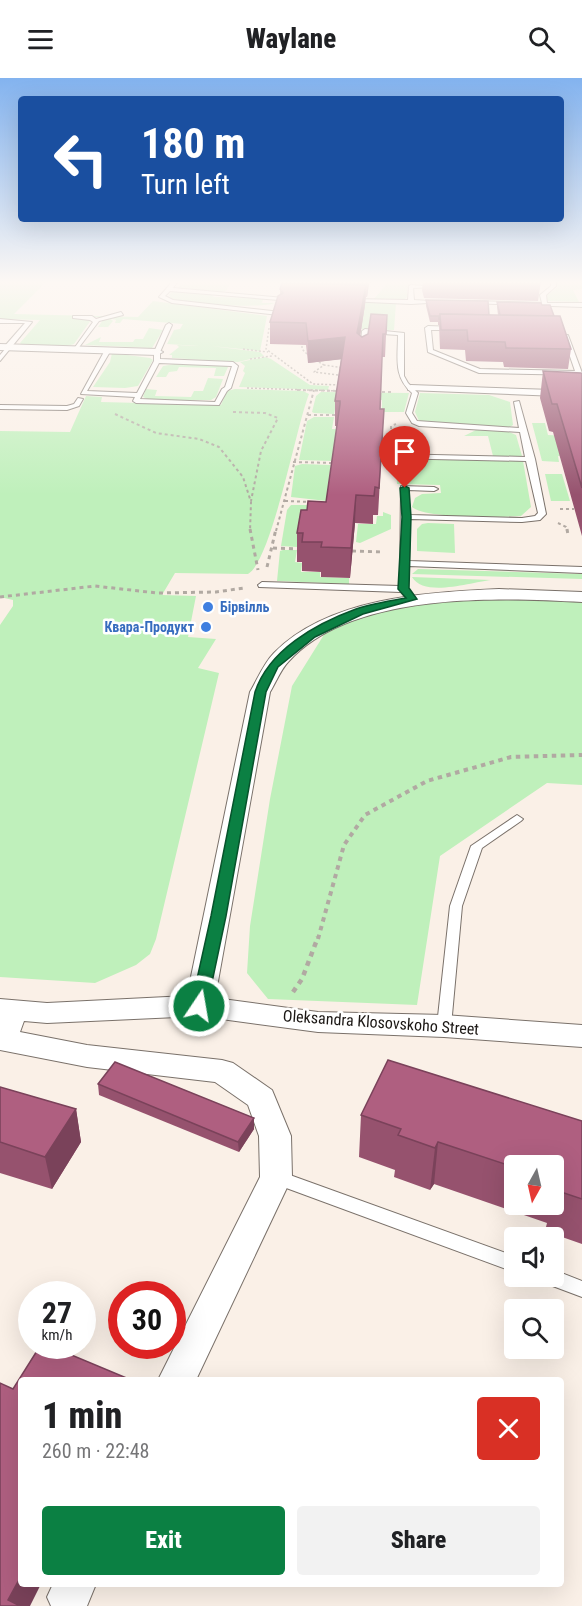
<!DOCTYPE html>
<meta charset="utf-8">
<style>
:root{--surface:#fff;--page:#f2f2f2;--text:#202124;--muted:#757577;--accent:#0b8043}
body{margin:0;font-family:"Roboto Condensed",sans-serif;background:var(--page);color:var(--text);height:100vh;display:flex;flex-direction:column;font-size:22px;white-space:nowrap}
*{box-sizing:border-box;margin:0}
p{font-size:20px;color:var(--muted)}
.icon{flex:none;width:33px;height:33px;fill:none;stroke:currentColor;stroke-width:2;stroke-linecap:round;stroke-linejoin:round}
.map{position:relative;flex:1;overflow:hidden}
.side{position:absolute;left:18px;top:1299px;width:546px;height:210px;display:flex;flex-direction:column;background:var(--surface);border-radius:6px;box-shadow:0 6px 24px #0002}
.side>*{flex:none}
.hud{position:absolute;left:18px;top:18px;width:546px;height:126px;border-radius:6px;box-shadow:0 6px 24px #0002;background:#1a4fa0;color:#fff;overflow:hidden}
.needle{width:39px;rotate:188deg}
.tools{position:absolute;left:504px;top:1077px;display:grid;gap:12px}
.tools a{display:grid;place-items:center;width:60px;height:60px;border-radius:6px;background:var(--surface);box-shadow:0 6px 24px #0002;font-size:30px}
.speed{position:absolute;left:18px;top:1203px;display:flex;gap:12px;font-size:30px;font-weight:700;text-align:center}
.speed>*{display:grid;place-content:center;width:78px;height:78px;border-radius:50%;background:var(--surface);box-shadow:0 6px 24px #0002;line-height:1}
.speed small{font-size:15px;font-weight:400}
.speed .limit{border:9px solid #d22;background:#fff;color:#111}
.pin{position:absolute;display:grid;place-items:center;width:51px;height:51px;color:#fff;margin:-62px -26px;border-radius:50% 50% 50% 0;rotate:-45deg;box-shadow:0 0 6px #0007}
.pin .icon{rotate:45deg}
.me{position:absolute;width:66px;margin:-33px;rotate:12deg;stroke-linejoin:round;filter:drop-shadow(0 0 4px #0008)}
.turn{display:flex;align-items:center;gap:21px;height:126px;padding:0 24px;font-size:27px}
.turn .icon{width:78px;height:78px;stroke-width:2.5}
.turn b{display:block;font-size:42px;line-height:51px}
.round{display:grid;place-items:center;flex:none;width:63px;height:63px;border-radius:6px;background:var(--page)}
.headline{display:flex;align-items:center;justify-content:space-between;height:102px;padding:0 24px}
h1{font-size:36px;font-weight:800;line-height:45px}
.action{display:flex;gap:12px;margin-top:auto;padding:12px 24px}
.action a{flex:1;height:69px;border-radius:6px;background:var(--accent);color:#fff;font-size:24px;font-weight:800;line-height:69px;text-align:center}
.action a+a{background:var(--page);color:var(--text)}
header{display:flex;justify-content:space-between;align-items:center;height:78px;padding:0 24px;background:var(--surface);font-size:27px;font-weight:800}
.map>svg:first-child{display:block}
.green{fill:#bff0bb}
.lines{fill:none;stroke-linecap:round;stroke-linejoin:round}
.service-casing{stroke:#7a716a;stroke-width:2}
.pedestrian-casing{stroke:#7a716a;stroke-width:2}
.minor-casing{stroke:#7a716a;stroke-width:2}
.path-far4{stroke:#b1a9a2;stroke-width:1.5;stroke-dasharray:2 2;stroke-linecap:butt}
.path-far3{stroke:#b1a9a2;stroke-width:2;stroke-dasharray:3 3;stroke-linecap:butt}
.path-far2{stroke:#b1a9a2;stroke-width:3;stroke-dasharray:4 4;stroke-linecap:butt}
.path-far1{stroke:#b1a9a2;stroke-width:4;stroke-dasharray:4.5 4.5;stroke-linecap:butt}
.path{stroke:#b1a9a2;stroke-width:4.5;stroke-dasharray:5 5;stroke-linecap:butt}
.service{fill:#fff;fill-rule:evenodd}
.pedestrian{fill:#fff;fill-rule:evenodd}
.minor{fill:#fff;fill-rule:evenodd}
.wall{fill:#96526e;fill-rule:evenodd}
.shaded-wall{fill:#7a425a}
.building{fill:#af5f80;stroke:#7a425a;stroke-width:1.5}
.route{fill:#0b8043;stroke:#07532c;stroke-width:1.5}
.shop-dot{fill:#3f7fe0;stroke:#fff;stroke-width:2}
.labels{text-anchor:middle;stroke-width:5;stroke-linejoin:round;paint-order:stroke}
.far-shop-label{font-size:14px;font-weight:bold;fill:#366cbe;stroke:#fff;text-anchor:start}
.street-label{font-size:16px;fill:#1a1613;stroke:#fff}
</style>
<header><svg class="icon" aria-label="menu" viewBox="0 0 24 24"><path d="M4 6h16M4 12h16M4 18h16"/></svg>Waylane<svg class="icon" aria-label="search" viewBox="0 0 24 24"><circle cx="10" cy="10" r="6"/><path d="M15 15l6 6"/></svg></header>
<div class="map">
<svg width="582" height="1528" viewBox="0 0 582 1528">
<rect width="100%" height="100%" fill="#faf0e7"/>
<g class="green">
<polygon points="0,203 47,203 14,236 138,239 153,223 267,238 260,273 211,268 260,274 264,278 238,284 172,280 172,277 169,277 179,269 177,267 198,268 167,266 174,252 180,251 183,246 123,241 120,245 115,245 116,242 110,240 113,243 108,249 98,249 103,242 108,241 97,239 72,240 91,242 74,266 67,268 21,266 20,265 40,242 0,241"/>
<polygon points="183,203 332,203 291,206 231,204 226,213 221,214 178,210"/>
<polygon points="389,203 482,203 483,208 408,207 407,219 405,221 374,221"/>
<polygon points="556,203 582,203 582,211 573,212 579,224 548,223 546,218 558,209"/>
<path d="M173 213 211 216 214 219 258 220 263 221 262 225H275C260 231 189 226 171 220L169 217Z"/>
<polygon points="291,223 396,225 394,252 356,251"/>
<polygon points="149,250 163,252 152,270 85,267 101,259 99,264 133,264 135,261 143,261"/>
<polygon points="112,275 150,280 153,282 138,308 125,310 93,309 110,284"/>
<polygon points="265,279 271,281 310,307 329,308 328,312 239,309 245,295 243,293 245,288 240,284"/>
<polygon points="181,285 227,288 228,289 224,298 214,298 216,290 179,289 177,293 169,294 166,299 156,299 163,288"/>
<polygon points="208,300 223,301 216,319 211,322 150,322 143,319 146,311 157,312 155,318 191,319 194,313 203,313"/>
<path d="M235 311 303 313 309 316C296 349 272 482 248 496L175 495 162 517 196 518 188 559 216 561 198 590 219 595 156 861 150 876 136 887 95 905 0 899V547L13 528V522L0 519V353L70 354 86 318 102 319 101 324 221 327 227 313Z"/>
<polygon points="321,314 409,315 404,334 382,334 382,322 356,322 336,326 334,336 314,335 312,334 316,318"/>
<polygon points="420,315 489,317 510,324 513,347 508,350 419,343 415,334"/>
<polygon points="314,339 334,339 332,351 353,352 332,383 299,382 307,343"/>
<polygon points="532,345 545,345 548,357 568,358 574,379 558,378 559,384 542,383"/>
<polygon points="476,352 507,353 516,357 522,378 493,378 488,358 464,358"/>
<path d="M432 381 523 383 531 429 521 438C500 439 426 441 412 429L415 420 422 416 441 415 440 407 397 406 396 389 418 390 420 384Z"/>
<polygon points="302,386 331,387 327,423 291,419 295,388"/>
<polygon points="545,396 562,396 570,423 551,423"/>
<polygon points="297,427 327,427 297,469 281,468 287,432 291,427"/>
<polygon points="383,434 391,437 391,451 360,465 356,464 358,446 376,446 377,438 383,438"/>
<polygon points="428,445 454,446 455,475 417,473 417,451 422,446"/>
<polygon points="283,472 297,472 295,484 302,485 301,494 320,494 320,499 349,500 349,506 277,503 280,473"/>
<polygon points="418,491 582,496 582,501 412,496"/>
<path d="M412 499 491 502C472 504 424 520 412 499Z"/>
<polygon points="582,519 582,707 547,705 440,778 417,927 268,921 247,895 250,848 270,721 292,608 330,547 412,521"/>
</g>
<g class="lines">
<defs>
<g id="service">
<polygon points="173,203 178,203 173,210 295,221 292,223 170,213 165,218 173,222 281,234 279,237 172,225 159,219"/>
<polygon points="551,203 556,203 556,208 546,217 547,225 582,225 582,229 468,225 471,223 542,225 540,217 551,208"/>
<polygon points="411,207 439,209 413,210 414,222 445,224 411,226 348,223 351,221 408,222 409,208"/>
<polygon points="121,234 123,237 99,243 77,272 73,272 93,244 90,242 73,240 73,238 92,238 96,241"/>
<polygon points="0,241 32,244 0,283 0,277 6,270 4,269 25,245 0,245"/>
<path d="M169 245 172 247 160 274V281L233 284 238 288 231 310 227 313 219 327 136 325 133 323 135 319 81 316 105 272 108 270 111 272 87 313 137 315 154 283V274L166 247ZM159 285 231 288H232L225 309 222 311 215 324 140 321Z"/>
<polygon points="428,248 456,249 454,252 431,252 433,272 480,291 575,293 563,258 568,257 582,295 579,297 479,295 428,274 425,250"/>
<path d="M365 251 404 255V298L408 305 418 315 412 335 417 343 519 350 514 324 519 323 535 381 546 436 540 442 522 444 410 441 409 483 582 489V495L409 488 408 511 416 521 412 524 409 523 401 514 259 509 258 507 262 504 400 508 401 408 434 409 438 411 434 413 408 412 410 437 522 440 535 438 538 435 526 383 388 380V376H391L525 379 520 354 419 348 412 345 406 335 412 315C393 298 398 280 398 257L368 255 366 274 363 276 360 274 362 253Z"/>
<polygon points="78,320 83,321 79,328 67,332 0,331 0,327 67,328 74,326"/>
<polygon points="517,737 523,741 521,743 482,770 462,828 451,948 449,952 444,953 439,952 437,948 450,828 471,768"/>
<polygon points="276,1092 514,1178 514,1194 270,1104 268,1099 270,1094"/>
<polygon points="554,1192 582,1203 582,1219 542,1204 539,1198 554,1198"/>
</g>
<polygon id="pedestrian" points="411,307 582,313 582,319 408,312 408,308"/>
<g id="minor">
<polygon points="0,266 157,271 163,274 157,277 0,272"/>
<path d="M499 511 582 514V524C497 519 352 514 289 583 281 591 276 604 270 614L215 920 318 934 444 937 582 947V969L444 959 318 954 199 938 47 945 24 943 20 954 87 967 222 982 233 985 272 1012 291 1058 292 1099 196 1302H158L260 1099 259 1058 248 1027 215 1004 87 989 0 972V921L47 925 187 918 250 614C257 602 264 585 274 575 328 520 426 514 499 511Z"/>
<polygon points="53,1506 96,1506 87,1528 51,1528 47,1519"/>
</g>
</defs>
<use href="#service" class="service-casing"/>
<use href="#pedestrian" class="pedestrian-casing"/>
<use href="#minor" class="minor-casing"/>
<g class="path-far4">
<polyline points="269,250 266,271 313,306 342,307"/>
<polyline points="302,264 302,271 307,276"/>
<polyline points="243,271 268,274"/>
<polyline points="250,281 272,278"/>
<polyline points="319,284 324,287"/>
<polyline points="338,297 314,294 324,287 344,290"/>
<polyline points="247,310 341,313"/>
</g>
<g class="path-far3">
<polyline points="297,312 341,313"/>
<polyline points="376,314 392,314"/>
<polyline points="233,334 265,335 278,340 261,373 251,423"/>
<polyline points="115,336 156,355 199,361 219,369 243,399 251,424 250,453"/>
<polyline points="308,337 336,337"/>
<polyline points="391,357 391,348 396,346"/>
<polyline points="293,384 334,385"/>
<polyline points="285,423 311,424"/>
<polyline points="560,431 574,431"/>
<polyline points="558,445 566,449 567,453"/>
<polyline points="276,453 314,312"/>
</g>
<g class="path-far2">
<polyline points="250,451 258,492"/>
<polyline points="567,451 568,457"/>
<polyline points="273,470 299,471"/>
<polyline points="352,473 384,474"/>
<polyline points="267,489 276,451"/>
<polyline points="0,519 95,508 157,515 216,514 244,510"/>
</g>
<polyline class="path-far1" points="318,861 344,767 365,737 427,703 511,679 582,677"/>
<polyline class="path" points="293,914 302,901 318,859"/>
<use href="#service" class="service"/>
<use href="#pedestrian" class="pedestrian"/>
<use href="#minor" class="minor"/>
</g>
<g class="wall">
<polygon points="284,203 371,203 371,205 369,205 367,219 366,219 365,227 360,258 362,259 368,256 387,237 385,279 382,279 380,331 384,331 378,437 373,437 373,446 355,445 350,500 321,499 321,494 302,493 302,484 297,484 297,455 307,432 326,424 337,348 335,348 335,323 341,281 308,285 306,267 270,266 270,244 280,217 280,211 284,205"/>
<polygon points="423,203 541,203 538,223 424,220 422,212"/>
<polygon points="426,222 489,237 498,237 497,229 497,224 542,227 554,238 571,271 568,291 504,289 503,284 466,283 465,272 440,271 439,247 438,247 438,244 430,244 426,228"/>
<polygon points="543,293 582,296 582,458 553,354 549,353 540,320"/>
<polygon points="98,1006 254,1040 254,1051 239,1074 99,1017"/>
<polygon points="0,1009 76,1031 81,1064 52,1111 0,1095"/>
<path d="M361 1037 582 1043V1166L545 1153 547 1145 434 1106 430 1112 394 1099 395 1092 359 1079ZM514 1088H554V1126H514Z"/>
</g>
<g class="shaded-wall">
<polygon points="367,203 369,203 369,205 367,219"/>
<polygon points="366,207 365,227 357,278 357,255"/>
<polygon points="345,259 344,281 308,285 308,263"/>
<polygon points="356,417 355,445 350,500 351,470"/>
<polygon points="76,1031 81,1064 52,1111 45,1079"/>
<polygon points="254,1040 254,1051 239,1074 238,1064"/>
<polygon points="438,1064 434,1106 430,1112 435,1070"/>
<polygon points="21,1498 21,1506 41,1506 30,1528 10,1528 8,1522"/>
</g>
<g class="building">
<polygon points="282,205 366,207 357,255 362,259 368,256 371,236 387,237 386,256 383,256 380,331 384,331 379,410 375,409 374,418 356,417 351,470 321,469 322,464 302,464 303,455 297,455 301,432 307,432 308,423 326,424 340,326 340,323 335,323 345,259 308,263 306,245 270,244 278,218 283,215 280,211"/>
<polygon points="426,222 488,223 489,237 440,236 440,241 439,241 439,238 430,238"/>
<polygon points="497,224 541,225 542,227 550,227 554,238 500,237"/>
<polygon points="440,236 560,238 571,271 506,270 505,264 468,263 467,252 441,252"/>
<polygon points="543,293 581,295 582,296 582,410 557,326 552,326"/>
<polygon points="388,982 582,1043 582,1121 555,1112 557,1104 554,1102 554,1088 514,1088 514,1089 438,1064 435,1070 398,1057 401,1051 361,1037"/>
<polygon points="115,984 254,1040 238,1064 98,1006"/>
<polygon points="0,1009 76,1031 45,1079 0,1064"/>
<polygon points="40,1268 50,1268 129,1301 128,1302 21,1302 21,1498 8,1522 20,1528 0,1528 0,1305 13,1311"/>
</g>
<linearGradient id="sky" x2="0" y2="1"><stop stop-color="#83b3ef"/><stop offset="0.49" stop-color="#fdf8f4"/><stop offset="1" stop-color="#fdf8f4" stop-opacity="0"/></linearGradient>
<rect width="582" height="417" fill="url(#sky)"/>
<path class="route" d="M405 408 409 410 411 439 409 510 417 521 363 536 315 559 278 589 266 614 226 838 207 928 204 932H193L191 928 211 838 255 614C269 572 315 546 356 531 371 526 389 523 406 520L398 511 402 439 400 410Z"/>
<g class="shop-dot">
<circle cx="208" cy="529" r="6"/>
<circle cx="206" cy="549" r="6"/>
</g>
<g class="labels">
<g class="far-shop-label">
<text x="220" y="534">Бірвілль</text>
<text x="194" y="554" text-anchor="end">Квара-Продукт</text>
</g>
<g class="street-label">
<text transform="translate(381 944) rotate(4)" y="6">Oleksandra Klosovskoho Street</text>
</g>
</g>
</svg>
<div class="tools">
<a><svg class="needle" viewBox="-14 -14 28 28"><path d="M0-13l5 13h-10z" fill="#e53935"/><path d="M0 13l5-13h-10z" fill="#757577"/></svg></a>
<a><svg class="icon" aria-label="sound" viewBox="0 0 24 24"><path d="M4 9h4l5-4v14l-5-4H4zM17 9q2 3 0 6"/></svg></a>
<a><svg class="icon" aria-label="search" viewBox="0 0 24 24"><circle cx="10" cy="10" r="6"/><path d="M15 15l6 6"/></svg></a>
</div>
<div class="speed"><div>27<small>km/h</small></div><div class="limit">30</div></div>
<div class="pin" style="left:405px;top:410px;background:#d93025"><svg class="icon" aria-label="arrive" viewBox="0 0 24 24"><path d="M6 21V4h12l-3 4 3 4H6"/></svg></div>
<svg class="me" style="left:199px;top:928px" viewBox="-20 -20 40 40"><circle r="17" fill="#0b8043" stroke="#fff" stroke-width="3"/><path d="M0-11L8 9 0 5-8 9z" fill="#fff"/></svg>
<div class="hud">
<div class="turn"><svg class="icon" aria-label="left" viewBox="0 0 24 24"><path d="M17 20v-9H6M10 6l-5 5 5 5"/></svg><div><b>180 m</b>Turn left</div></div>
</div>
<section class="side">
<div class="headline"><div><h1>1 min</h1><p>260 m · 22:48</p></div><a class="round" style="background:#d93025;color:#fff"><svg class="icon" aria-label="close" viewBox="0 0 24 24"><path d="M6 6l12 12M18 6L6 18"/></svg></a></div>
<div class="action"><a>Exit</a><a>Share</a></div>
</section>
</div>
